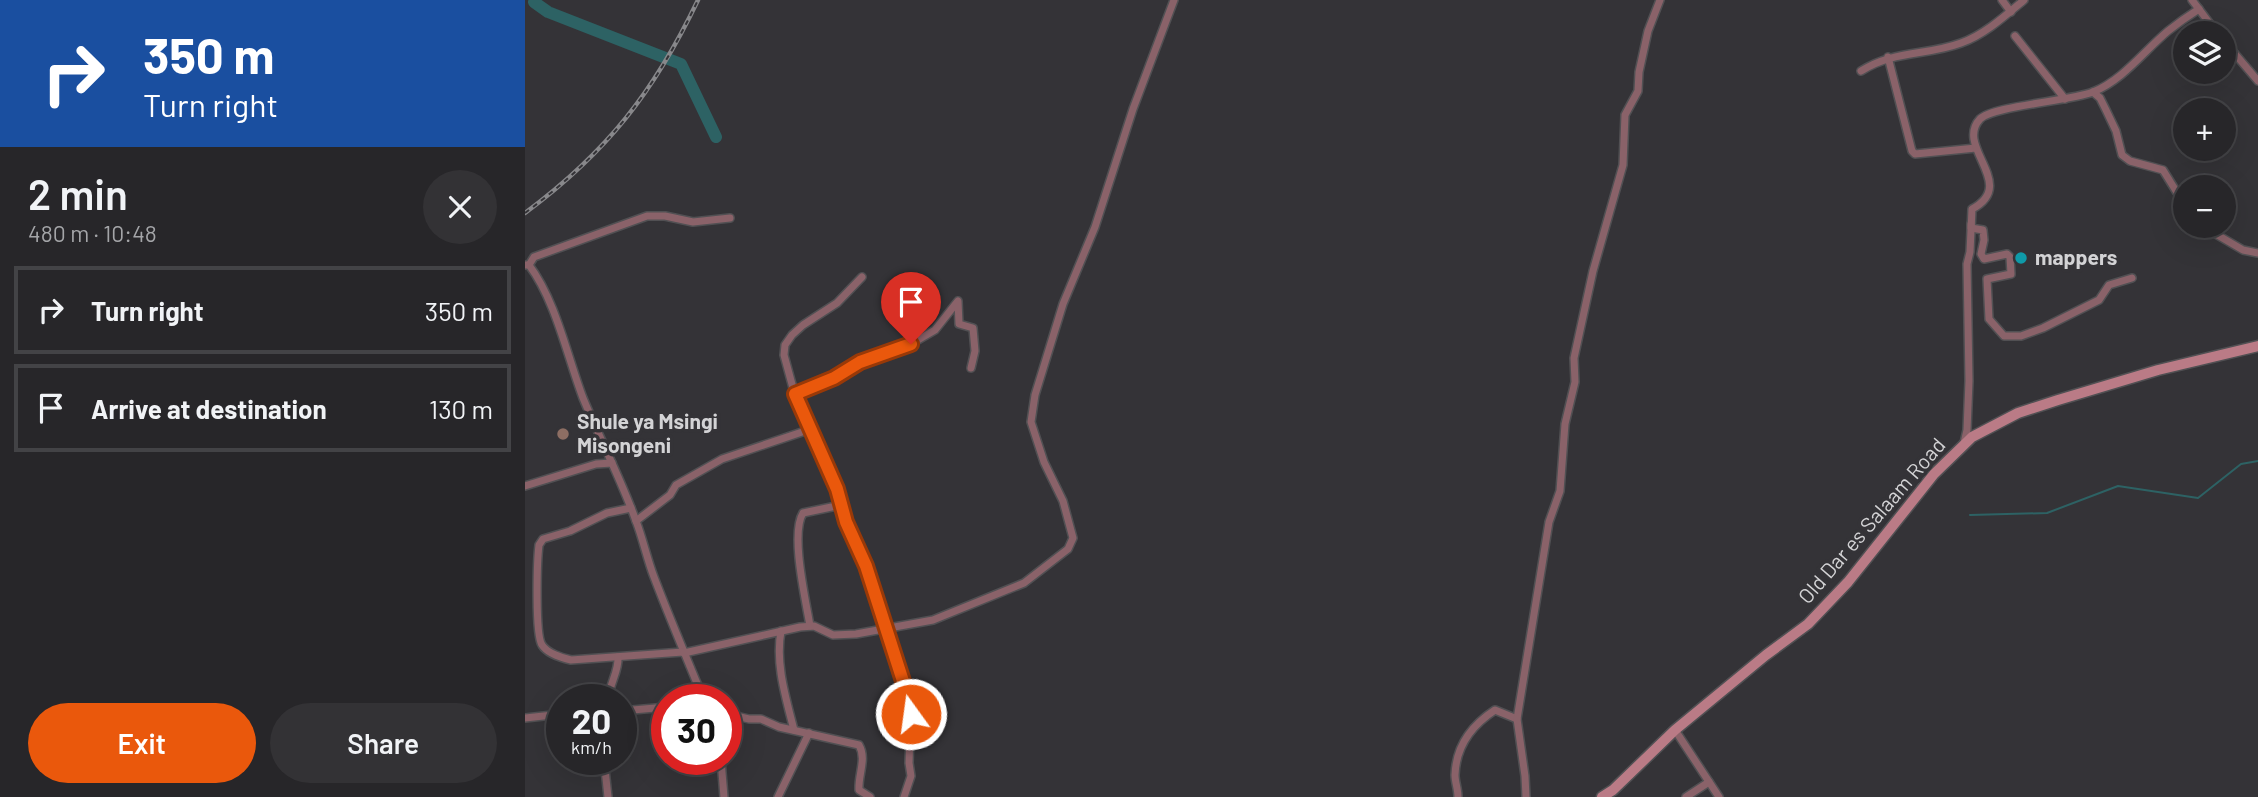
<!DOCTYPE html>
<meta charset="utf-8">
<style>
:root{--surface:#272629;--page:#333235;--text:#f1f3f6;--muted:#a4a5a8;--line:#434346;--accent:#ea580c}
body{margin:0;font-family:Barlow,sans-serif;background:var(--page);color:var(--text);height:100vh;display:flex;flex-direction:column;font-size:26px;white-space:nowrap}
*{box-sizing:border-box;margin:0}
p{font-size:23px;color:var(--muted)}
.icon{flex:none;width:38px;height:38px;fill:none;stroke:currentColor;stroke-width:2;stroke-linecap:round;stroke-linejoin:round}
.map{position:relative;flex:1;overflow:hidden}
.drawer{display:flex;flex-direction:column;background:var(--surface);width:525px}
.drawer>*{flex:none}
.hud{background:#1a4fa0;color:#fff;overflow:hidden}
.tools{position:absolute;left:1648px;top:21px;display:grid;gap:14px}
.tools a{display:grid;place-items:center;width:63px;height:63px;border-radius:50%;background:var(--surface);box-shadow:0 7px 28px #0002,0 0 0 2px var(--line);font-size:35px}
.speed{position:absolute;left:21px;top:684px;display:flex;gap:14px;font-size:35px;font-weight:700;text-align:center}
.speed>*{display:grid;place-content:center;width:91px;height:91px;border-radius:50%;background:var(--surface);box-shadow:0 7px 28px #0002,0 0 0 2px var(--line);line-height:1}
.speed small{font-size:18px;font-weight:400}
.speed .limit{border:10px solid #d22;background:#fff;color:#111}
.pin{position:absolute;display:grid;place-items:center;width:60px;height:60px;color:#fff;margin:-72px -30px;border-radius:50% 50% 50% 0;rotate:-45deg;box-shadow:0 0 7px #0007}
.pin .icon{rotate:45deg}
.me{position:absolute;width:77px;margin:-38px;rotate:346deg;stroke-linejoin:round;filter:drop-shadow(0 0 5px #0008)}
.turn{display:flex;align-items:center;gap:24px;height:147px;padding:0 28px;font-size:32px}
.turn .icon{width:91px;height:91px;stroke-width:2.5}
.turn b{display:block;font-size:49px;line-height:60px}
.round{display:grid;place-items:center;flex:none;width:74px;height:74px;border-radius:37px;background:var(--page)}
.overview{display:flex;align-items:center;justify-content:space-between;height:119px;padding:0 28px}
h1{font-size:42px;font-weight:600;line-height:52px}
.button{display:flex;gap:14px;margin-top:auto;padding:14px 28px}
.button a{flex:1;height:80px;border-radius:42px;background:var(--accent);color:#fff;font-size:28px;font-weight:600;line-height:80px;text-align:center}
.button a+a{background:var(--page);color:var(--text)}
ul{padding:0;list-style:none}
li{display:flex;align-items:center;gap:21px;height:88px;margin:0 14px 10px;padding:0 14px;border:4px solid var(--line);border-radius:0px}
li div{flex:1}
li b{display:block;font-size:26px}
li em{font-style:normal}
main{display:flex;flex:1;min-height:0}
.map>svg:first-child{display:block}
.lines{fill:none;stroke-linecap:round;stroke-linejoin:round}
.stream{stroke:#2d6264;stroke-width:2}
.river{stroke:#2d6264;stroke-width:12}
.street-casing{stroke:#515053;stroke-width:10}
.secondary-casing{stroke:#515053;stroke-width:13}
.street{stroke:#8a6269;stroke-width:7}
.secondary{stroke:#ba7b86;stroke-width:10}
.rail-casing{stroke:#88888b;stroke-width:4.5}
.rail{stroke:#343337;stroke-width:2;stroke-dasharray:5;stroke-linecap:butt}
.route-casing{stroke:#983908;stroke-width:18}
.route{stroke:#ea580c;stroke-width:12}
.culture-dot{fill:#0f9aa8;stroke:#343337;stroke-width:2.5}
.education-dot{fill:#8d6e63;stroke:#343337;stroke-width:2.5}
.labels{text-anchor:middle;stroke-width:7;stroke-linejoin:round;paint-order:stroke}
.poi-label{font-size:21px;font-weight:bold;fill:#d3d3d5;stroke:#343337;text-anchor:start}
.street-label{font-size:21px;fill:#d3d3d5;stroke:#343337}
</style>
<main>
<section class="drawer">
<div class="hud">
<div class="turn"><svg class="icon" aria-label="right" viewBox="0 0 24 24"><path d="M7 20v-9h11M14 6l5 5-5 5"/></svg><div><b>350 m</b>Turn right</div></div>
</div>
<div class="overview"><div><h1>2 min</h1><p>480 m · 10:48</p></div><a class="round"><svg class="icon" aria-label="close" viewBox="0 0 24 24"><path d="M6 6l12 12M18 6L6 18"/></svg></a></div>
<ul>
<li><svg class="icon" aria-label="right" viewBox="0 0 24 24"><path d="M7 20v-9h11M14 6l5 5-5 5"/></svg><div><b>Turn right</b></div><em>350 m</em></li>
<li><svg class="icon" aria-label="arrive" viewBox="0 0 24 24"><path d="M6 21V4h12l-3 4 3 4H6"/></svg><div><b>Arrive at destination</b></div><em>130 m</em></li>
</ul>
<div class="button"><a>Exit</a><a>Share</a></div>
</section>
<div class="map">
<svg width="1733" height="797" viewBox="0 0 1733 797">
<rect width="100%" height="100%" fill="#343337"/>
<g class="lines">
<polyline class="stream" points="1445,515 1522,513 1593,486 1673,498 1716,464 1733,461"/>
<polyline class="river" points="9,2 23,12 156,64 191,137"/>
<defs>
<g id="street">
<polyline points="1477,0 1486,12"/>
<polyline points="1667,0 1692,33"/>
<polyline points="1490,36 1540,99"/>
<polyline points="1699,41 1733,81"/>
<polyline points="1363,57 1387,151 1390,154 1451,148"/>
<path d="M1336 71C1369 50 1401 56 1436 43 1459 35 1480 16 1499 0"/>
<polyline points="1568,92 1575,98 1581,110 1591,131 1597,155 1605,161 1638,170 1661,207"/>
<polyline points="1446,224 1446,228 1458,230 1459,240 1456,254 1459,259 1482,254 1485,257 1486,274 1462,279 1464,319 1479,336 1496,336 1518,328 1574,300 1584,285 1607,278"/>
<polyline points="1677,226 1718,250 1733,253"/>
<path d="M0 265H4C31 301 42 356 58 398 75 439 96 479 111 521 118 539 122 559 129 577 145 619 162 659 179 700"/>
<polyline points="4,265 9,257 122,216 140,216 168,222 205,218"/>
<polyline points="337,277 312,303 278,325 267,335 260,345 259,355 271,399 300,460 312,489 328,541 341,566 386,706 384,763 386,776 379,797"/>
<polyline points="270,394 309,378 335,362 386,344 410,330 433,301 434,324 448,328 450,351 446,368"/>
<path d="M1439 443 1442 430 1444 381 1442 264 1445 252 1447 209C1494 184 1429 147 1455 119 1467 106 1545 101 1568 92 1598 80 1619 51 1643 31 1653 23 1663 16 1674 9"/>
<polyline points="0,486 71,464 87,463"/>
<path d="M106 508 82 513 45 531 18 539 14 545C12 561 10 635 17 645 22 653 37 658 46 660L158 652"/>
<polyline points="111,521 145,495 151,485 197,459 286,429"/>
<path d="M285 626C281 601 265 534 278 513L316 505"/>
<path d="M256 631C250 664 261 698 269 730"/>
<polyline points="159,653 275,627 289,626 308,635 331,634 408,620 499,583 543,549 548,538 538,501 519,462 506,422 510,395 538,304 570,227 608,109 649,0"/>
<path d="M84 700C83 685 94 673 93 657"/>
<path d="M201 704 211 716 224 719H236L254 727 334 745C342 759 333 774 334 790L345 797"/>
<polyline points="96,711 142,707"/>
<polyline points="0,718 37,714"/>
<polyline points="1150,730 1194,797"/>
<polyline points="79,760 83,797"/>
<polyline points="196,760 199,797"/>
<polyline points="253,797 284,733"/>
<path d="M933 797C933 789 930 782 930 775 931 746 947 725 970 710L992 719"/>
<polyline points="1001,797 1000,776 992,719 1024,522 1035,491 1040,424 1050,382 1049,358 1068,271 1098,165 1100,115 1113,91 1114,72 1123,31 1135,0"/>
<polyline points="1161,797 1184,782"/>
</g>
<polyline id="secondary" points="1077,797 1088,790 1150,730 1241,655 1283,624 1323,582 1409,474 1447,437 1493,413 1533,400 1633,370 1733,346"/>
</defs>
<use href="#street" class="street-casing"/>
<use href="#secondary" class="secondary-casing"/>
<use href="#street" class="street"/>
<use href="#secondary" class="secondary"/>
<defs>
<path id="rail" d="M0 213C82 152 129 92 173 0"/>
</defs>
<use href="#rail" class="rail-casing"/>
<use href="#rail" class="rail"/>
</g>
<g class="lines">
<defs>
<polyline id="route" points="386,714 386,706 341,566 321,522 312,489 270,394 309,378 335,362 386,344"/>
</defs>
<use href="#route" class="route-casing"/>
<use href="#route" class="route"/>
</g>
<circle class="culture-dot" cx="1496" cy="258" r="7"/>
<circle class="education-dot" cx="38" cy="434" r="7"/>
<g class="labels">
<g class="poi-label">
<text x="1510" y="265">mappers</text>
<text x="52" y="429">Shule ya Msingi<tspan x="52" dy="24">Misongeni</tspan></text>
</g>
<g class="street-label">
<text transform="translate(1347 521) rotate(-49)" y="7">Old Dar es Salaam Road</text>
</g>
</g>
</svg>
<div class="tools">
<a><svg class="icon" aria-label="layers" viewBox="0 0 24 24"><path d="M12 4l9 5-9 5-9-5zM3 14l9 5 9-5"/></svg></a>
<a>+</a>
<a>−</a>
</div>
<div class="speed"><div>20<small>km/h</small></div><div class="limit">30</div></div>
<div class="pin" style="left:386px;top:344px;background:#d93025"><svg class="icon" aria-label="arrive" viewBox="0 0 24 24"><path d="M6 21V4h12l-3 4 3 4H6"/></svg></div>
<svg class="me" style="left:386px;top:714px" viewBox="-20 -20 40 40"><circle r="17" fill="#ea580c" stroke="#fff" stroke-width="3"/><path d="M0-11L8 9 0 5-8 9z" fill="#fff"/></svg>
</div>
</main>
